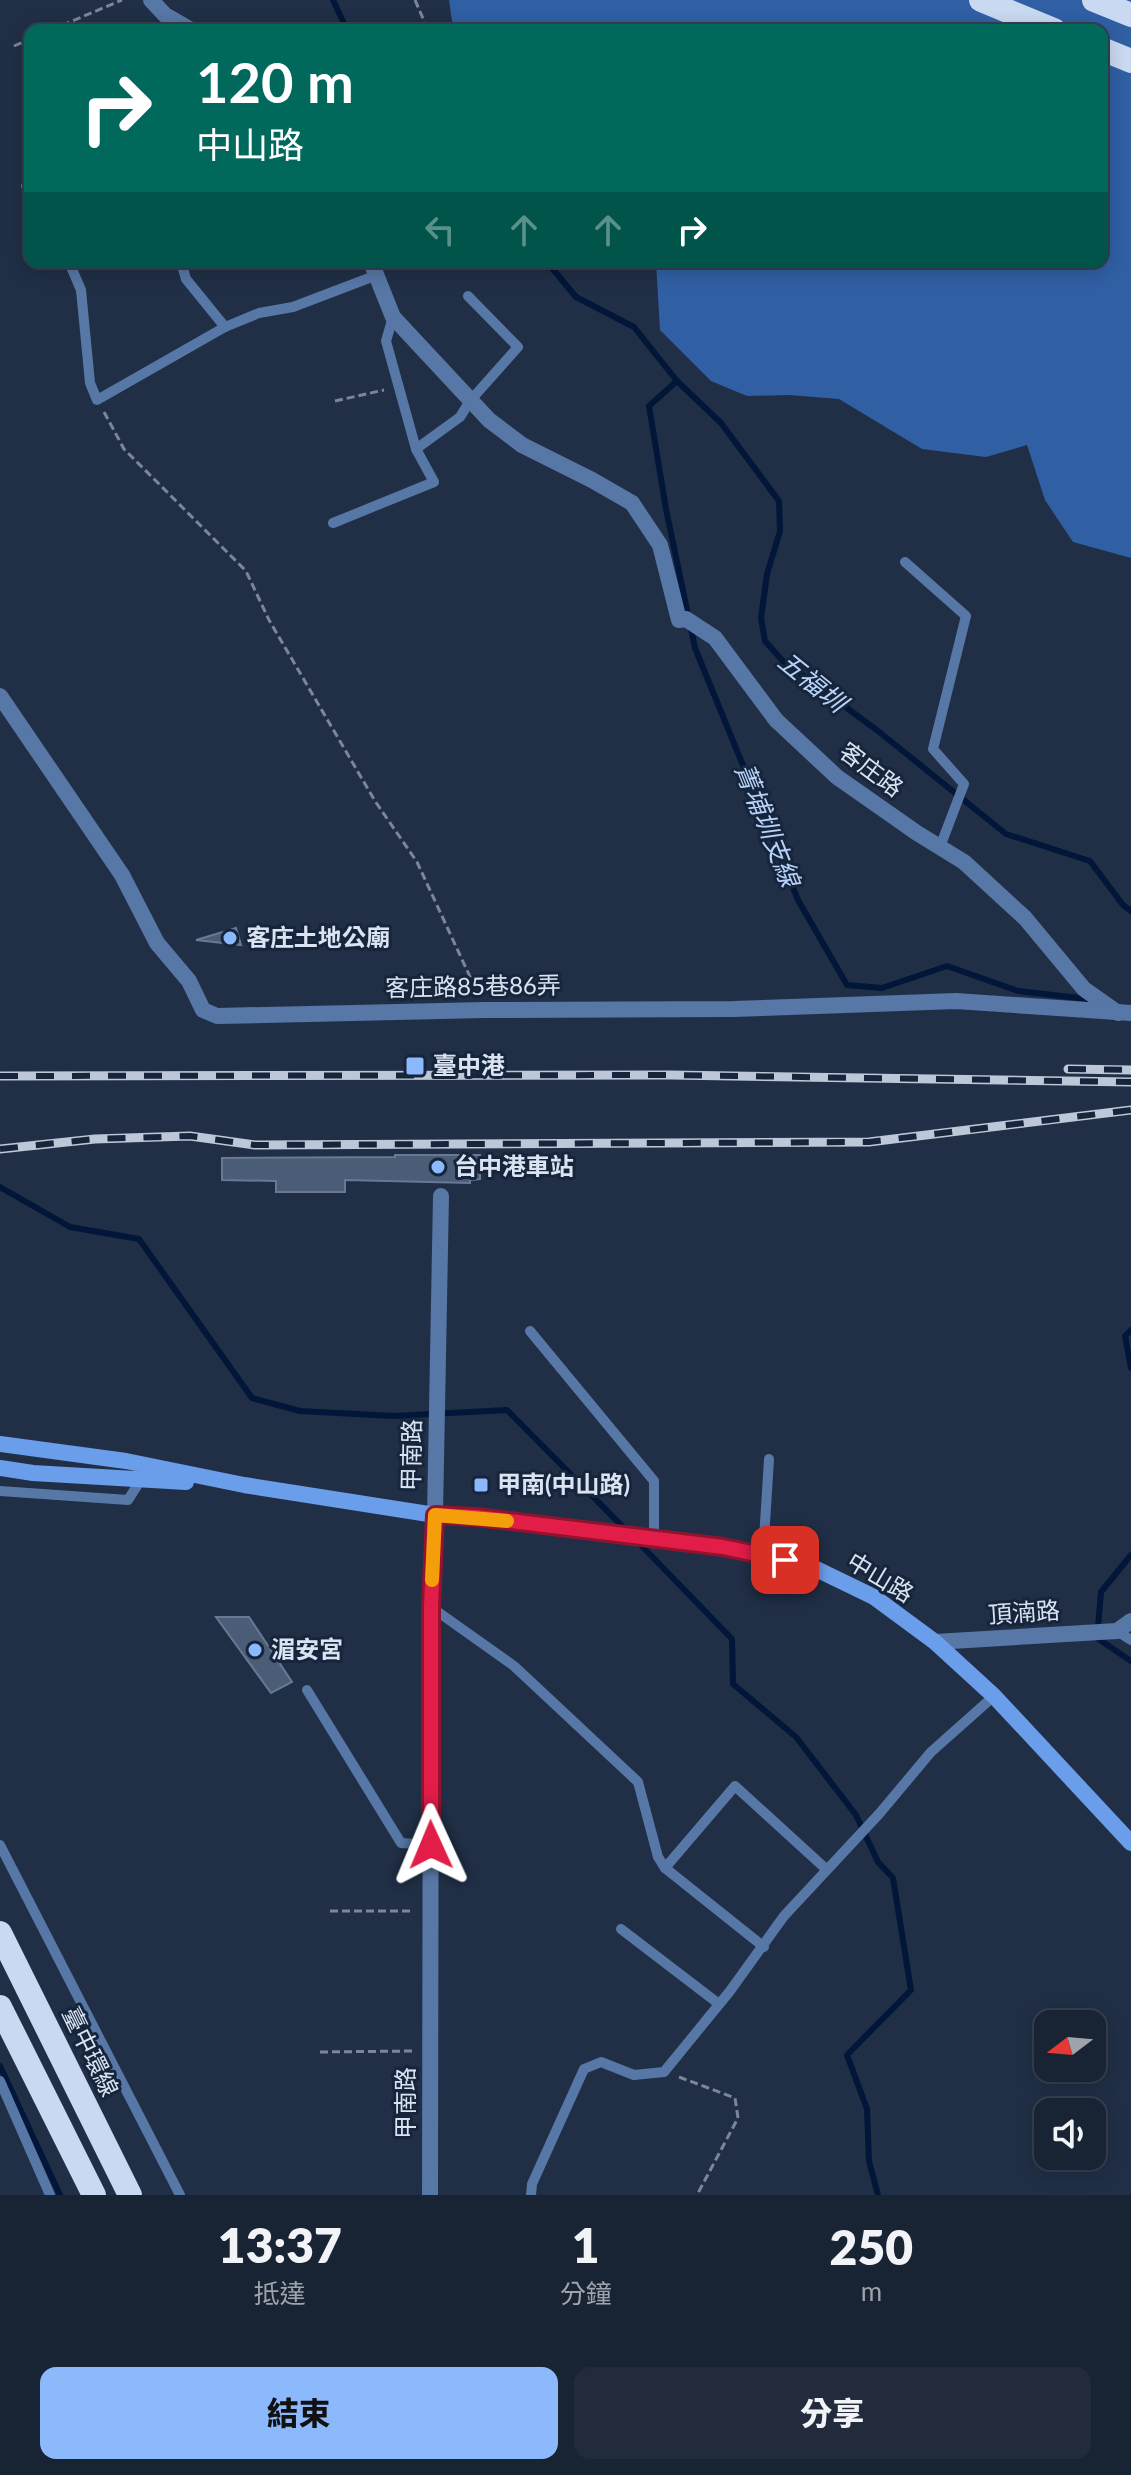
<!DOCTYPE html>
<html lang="zh-TW">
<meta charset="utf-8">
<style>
:root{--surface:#182334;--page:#212b3c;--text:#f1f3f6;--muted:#9fa4ac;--line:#36404f;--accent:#8cb9fc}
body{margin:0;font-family:Lato,"Noto Sans TC",sans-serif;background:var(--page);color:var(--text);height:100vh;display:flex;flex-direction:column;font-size:30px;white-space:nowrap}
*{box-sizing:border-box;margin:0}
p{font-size:26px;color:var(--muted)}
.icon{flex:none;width:44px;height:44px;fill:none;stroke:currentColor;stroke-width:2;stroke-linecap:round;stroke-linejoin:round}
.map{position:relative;height:2195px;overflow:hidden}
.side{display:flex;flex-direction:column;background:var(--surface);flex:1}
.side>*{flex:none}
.guide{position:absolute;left:24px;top:24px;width:1084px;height:244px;border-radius:16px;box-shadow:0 4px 20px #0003,0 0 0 2px var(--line);background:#00695c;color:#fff;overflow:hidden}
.needle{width:52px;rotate:254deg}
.fabs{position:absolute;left:1034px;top:2010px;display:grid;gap:16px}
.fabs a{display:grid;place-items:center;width:72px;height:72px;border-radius:16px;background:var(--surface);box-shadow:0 4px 20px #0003,0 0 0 2px var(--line);font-size:40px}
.pin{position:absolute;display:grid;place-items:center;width:68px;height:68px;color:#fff;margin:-34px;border-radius:16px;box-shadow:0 4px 12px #0006}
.me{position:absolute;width:88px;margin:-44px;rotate:359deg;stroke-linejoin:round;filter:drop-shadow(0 0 6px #0008)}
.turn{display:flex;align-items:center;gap:28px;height:168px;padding:0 40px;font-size:36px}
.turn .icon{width:104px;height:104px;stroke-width:2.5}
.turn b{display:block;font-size:56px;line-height:68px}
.lanes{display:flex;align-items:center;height:76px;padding:0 40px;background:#0003;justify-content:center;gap:40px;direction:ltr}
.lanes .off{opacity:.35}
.eta{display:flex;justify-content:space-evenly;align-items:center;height:136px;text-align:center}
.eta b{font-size:48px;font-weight:800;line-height:56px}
.primary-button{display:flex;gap:16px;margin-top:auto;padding:16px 40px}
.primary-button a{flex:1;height:92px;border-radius:16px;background:var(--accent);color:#111;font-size:32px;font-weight:800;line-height:92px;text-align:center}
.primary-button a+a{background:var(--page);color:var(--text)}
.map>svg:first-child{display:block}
.forest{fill:#305fa4}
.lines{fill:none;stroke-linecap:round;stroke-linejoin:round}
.stream{stroke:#011638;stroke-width:6}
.building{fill:#4b5c76;stroke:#677994;stroke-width:2}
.path{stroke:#7a8699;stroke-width:3;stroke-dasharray:8 4;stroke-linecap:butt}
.lane{stroke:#5777a6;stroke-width:10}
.street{stroke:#5777a6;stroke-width:16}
.secondary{stroke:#6b9eea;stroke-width:16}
.highway{stroke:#c9d9f1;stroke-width:24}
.rail-casing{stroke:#bcc7d7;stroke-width:9}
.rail{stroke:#16253b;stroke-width:6;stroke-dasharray:18;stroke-linecap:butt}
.route-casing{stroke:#92132f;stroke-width:20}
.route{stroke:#e11d48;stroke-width:14}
.slow{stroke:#f59e0b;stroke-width:14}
.poi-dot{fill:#8cb9fc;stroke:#16253b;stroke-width:3}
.labels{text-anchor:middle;stroke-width:6;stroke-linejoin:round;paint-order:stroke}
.street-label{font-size:24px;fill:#d9e3f2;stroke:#16253b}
.poi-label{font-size:24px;font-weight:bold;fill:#d9e3f2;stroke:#16253b;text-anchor:start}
.water-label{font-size:26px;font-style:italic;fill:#b8d3f9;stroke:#16253b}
</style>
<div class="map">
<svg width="1131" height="2195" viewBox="0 0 1131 2195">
<rect width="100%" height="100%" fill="#202f46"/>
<polygon class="forest" points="449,0 1131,0 1131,558 1073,542 1045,500 1027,445 986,457 922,449 839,399 789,395 747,396 711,381 660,330 656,262 1102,262 1102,30 458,30 452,21"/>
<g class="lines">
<g class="stream">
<polyline points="333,0 347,30"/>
<polyline points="547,262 576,297 634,327 677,381 721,423 779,501 780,531 767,574 761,618 765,641 782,660 878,731 1006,834 1090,861 1123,905 1131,911"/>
<polyline points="677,381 649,406 666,509 695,648 798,900 847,985 882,988 947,966 1018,991 1088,999"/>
<polyline points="0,1187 70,1227 139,1239 252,1398 300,1411 394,1416 507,1410 627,1531"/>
<polyline points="1131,1330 1125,1336 1131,1368"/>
<polyline points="638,1542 732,1639 733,1684 796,1737 856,1815 878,1862 893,1878 911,1990 847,2055 867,2109 869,2161 878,2195"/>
<polyline points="1131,1555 1101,1592 1097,1638 1131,1661"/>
<polyline points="0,2066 60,2195"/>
</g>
</g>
<g class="building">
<polygon points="236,928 241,945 196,940"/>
<polygon points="395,1155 480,1155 480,1179 470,1180 470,1183 345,1180 345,1192 276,1192 276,1181 222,1180 222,1158 395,1157"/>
<polygon points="216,1617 249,1617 292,1682 271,1693"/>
</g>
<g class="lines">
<g class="path">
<polyline points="415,0 428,30"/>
<polyline points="51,30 122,0"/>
<polyline points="14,46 30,39"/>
<polyline points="335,401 384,390"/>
<polyline points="104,412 124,449 246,571 269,620 375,801 417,862 477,992"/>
<polyline points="330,1911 414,1911"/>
<polyline points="320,2052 412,2051"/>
<polyline points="679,2077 735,2098 738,2118 697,2195"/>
</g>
<g class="lane">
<polyline points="26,186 30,193"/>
<polyline points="69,262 81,290 90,383 97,400 225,327 259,313 293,307 377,275"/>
<polyline points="181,262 186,279 225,327"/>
<polyline points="393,317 386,341 416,449"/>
<polyline points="333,523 434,482 416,449 460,417 470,401 518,347 468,296"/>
<polyline points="905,562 966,616 933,749 964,784 940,847"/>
<polyline points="530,1331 654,1481 654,1538"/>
<polyline points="0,1491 128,1500 142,1478"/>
<polyline points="763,1555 769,1459"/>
<polyline points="431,1607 514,1666 638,1782 658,1857 665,1868 764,1947"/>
<polyline points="1117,1631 1131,1640"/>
<polyline points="307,1690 401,1843 431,1845"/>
<polyline points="0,1845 180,2195"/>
<polyline points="665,1868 735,1786 826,1869"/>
<polyline points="621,1929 719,2004"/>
<polyline points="0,2081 50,2195"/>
<polyline points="531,2195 532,2184 584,2069 601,2062 634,2075 664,2072 730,1991 784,1916 879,1814 931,1752 994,1696"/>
</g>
<g class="street">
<polyline points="151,0 165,15 191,30"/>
<polyline points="371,262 393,317 489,420 522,445 592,480 632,503 660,545 679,620 686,619 715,638 776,720 837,777 917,833 964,862 1025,918 1084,989 1118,1013"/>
<polyline points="0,696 122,875 157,943 189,981 203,1010 217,1016 485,1010 733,1009 956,1001 1131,1013"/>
<polyline points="935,1642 1117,1631 1131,1621"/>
<polyline points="430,2195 431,1607 435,1515 441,1196"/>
</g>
<g class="secondary">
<polyline points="0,1444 126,1461 244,1485 435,1515 477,1517 723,1547 808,1565 874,1597 935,1642 994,1696 1131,1843"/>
<polyline points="0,1468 33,1473 186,1482"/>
</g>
<g class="highway">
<polyline points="981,0 1054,30"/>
<polyline points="1094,0 1131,15"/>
<polyline points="1102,49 1131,61"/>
<polyline points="0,1933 130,2195"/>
<polyline points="0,2007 94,2195"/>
</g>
<defs>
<g id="rail">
<polyline points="1068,1069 1131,1070"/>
<polyline points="0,1076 670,1075 1131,1082"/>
<polyline points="0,1149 95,1139 190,1136 255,1145 869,1142 1131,1110"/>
</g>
</defs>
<use href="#rail" class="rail-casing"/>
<use href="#rail" class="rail"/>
</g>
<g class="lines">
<defs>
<polyline id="route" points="431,1845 431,1607 435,1515 477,1517 723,1547 785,1560"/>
</defs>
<use href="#route" class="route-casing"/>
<use href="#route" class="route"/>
<polyline class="slow" points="432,1580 435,1515 507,1521"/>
</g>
<g class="poi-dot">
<circle cx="230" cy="938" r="8"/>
<rect x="405" y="1056" width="20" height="20" rx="4"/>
<circle cx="438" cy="1167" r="8"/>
<rect x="473" y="1477" width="16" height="16" rx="4"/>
<circle cx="255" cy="1650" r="8"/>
</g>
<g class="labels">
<g class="street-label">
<text transform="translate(871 770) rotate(37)" y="8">客庄路</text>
<text transform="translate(473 987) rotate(-1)" y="8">客庄路85巷86弄</text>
<text transform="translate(412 1455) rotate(-89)" y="8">甲南路</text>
<text transform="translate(880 1578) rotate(31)" y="8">中山路</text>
<text transform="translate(1024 1613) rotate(-4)" y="8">頂湳路</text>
<text transform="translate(90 2052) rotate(64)" y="8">臺中環線</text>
<text transform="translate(406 2103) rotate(-90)" y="8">甲南路</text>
</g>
<g class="poi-label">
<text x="246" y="946">客庄土地公廟</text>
<text x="433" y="1074">臺中港</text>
<text x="454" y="1175">台中港車站</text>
<text x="497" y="1493">甲南(中山路)</text>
<text x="271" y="1658">湄安宮</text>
</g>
<g class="water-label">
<text transform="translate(812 682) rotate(39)" y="9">五福圳</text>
<text transform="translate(767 825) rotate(68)" y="9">菁埔圳支線</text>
</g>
</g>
</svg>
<div class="fabs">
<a><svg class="needle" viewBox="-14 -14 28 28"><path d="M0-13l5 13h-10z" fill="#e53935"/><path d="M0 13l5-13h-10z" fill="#9fa4ac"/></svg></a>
<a><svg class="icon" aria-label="sound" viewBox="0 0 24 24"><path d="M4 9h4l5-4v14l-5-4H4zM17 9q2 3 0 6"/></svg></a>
</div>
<div class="pin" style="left:785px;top:1560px;background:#d93025"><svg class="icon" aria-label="arrive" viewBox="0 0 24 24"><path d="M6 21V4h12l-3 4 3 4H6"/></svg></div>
<svg class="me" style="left:431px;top:1845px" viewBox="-20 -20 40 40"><path d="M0-17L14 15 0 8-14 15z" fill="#e11d48" stroke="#fff" stroke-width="4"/></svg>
<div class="guide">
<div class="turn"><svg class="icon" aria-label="right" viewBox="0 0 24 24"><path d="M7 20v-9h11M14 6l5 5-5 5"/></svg><div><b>120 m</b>中山路</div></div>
<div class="lanes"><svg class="icon off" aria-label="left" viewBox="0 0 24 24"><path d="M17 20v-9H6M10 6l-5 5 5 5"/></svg><svg class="icon off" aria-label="ahead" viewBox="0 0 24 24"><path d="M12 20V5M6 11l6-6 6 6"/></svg><svg class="icon off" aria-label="ahead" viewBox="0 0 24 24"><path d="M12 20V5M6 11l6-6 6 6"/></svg><svg class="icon" aria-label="right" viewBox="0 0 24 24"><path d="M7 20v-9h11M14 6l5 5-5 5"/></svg></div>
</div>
</div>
<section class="side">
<div class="eta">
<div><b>13:37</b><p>抵達</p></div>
<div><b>1</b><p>分鐘</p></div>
<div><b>250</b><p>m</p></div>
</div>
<div class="primary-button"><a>結束</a><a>分享</a></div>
</section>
